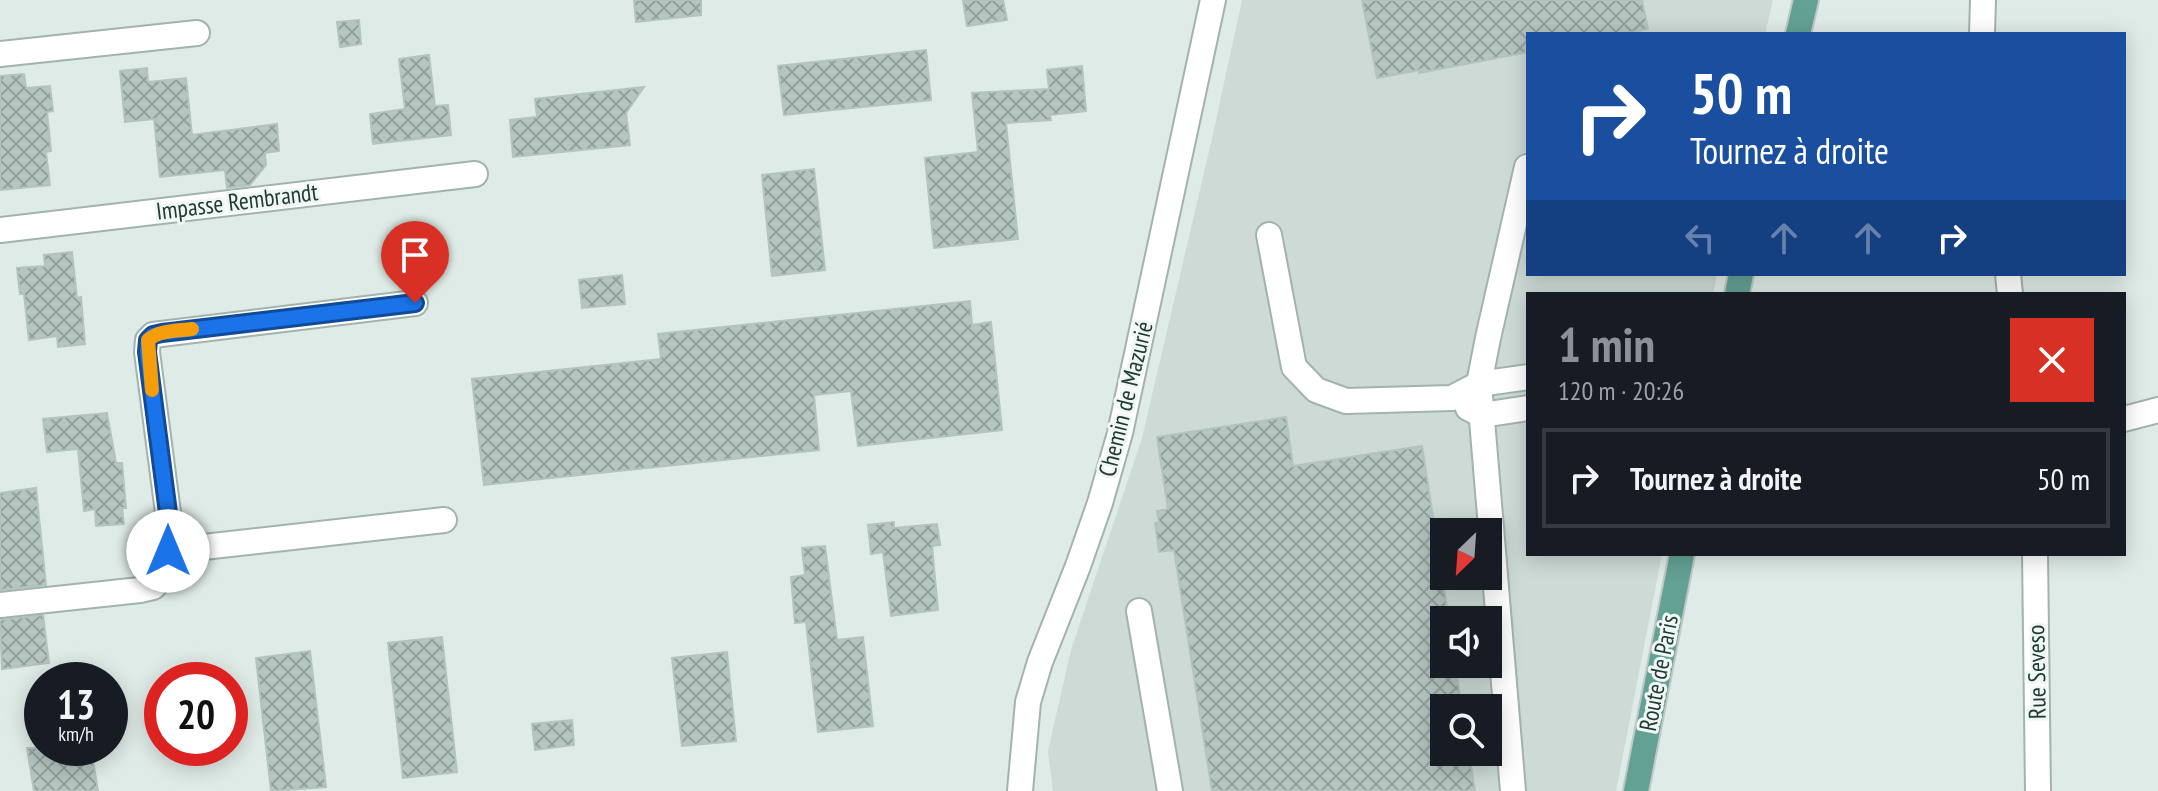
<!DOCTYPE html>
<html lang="fr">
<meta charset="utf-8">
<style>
:root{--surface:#171b24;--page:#20242c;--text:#f1f3f6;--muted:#9ea1a6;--line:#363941;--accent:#8c9099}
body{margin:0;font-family:"PT Sans Narrow",sans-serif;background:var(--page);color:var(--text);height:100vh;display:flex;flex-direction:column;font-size:30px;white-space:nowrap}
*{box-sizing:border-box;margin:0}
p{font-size:26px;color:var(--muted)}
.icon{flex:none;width:44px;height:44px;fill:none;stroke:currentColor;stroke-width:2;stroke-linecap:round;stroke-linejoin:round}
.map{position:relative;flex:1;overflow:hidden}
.drawer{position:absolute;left:1526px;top:292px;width:600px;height:264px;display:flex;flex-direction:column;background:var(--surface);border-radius:0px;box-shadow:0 4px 20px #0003}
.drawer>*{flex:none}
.banner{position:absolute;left:1526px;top:32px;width:600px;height:244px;border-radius:0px;box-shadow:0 4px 20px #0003;background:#1a4fa0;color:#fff;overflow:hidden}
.needle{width:52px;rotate:205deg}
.controls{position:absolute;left:1430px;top:518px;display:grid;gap:16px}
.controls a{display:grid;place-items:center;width:72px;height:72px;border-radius:0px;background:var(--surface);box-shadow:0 4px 20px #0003;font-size:40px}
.speed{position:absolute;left:24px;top:662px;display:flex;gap:16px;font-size:40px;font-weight:700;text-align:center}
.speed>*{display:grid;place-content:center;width:104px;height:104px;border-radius:50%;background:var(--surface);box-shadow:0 4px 20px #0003;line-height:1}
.speed small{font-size:20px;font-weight:400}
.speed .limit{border:12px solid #d22;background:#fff;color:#111}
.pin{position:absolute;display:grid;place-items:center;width:68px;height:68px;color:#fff;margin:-82px -34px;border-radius:50% 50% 50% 0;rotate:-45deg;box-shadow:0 0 8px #0007}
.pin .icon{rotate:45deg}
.me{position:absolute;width:88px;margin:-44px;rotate:0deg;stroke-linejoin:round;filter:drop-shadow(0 0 6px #0008)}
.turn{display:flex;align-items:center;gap:28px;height:168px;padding:0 32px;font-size:36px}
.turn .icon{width:104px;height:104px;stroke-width:2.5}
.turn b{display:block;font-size:56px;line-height:68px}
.lanes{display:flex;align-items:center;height:76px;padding:0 32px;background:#0003;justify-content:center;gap:40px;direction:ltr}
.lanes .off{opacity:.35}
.round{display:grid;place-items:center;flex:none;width:84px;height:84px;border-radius:0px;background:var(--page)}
.head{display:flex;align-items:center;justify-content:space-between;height:136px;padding:0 32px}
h1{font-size:48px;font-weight:700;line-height:60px;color:var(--accent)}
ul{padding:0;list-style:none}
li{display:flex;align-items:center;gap:24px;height:100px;margin:0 16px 12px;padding:0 16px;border:4px solid var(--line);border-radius:0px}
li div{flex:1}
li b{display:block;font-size:30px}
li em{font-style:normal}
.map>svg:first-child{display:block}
.built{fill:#cddad5;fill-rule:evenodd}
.building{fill:url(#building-cross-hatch);stroke:#b2c4bd;stroke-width:2}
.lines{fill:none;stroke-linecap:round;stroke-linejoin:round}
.minor-casing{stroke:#a2b3ad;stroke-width:28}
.major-casing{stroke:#c1c8c6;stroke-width:28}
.minor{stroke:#fff;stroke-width:24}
.major{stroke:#63a194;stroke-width:24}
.route-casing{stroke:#114b97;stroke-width:20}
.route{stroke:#1a73e8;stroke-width:14}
.slow{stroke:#f59e0b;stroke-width:14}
.labels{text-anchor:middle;stroke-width:6;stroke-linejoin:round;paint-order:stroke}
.street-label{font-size:24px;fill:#203b35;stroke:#f0f7f4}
</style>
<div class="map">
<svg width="2158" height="791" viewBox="0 0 2158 791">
<defs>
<pattern id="building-cross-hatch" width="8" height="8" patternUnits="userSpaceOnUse" patternTransform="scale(2)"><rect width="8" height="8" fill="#b5c5bf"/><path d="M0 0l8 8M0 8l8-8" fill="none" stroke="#93a19c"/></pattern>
</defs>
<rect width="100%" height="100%" fill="#dfebe6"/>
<path class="built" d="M1242 0H1773L1765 34H1528V274H1717L1713 294H1528V554H1662L1616 791H1053L1048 751 1071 650 1142 438 1213 134ZM1444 532H1488V576H1444ZM1444 620H1488V664H1444ZM1444 708H1488V752H1444Z"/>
<g class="building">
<polygon points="634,0 701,0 701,15 636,22"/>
<polygon points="963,0 1003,0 1007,20 967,26"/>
<polygon points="1362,0 1642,0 1648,29 1622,34 1528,34 1528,52 1419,73 1419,70 1377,78"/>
<polygon points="359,20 361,44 340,47 337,22"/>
<polygon points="926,50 931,100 784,115 778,66"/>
<polygon points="429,55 435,106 448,105 451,135 373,144 370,114 405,109 399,59"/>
<polygon points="1082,66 1086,111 1050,115 1051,120 1006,123 1018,239 934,248 925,158 978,152 972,93 1049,89 1047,70"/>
<polygon points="147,68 148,82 186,78 192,135 277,124 279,151 265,153 266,165 250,185 227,188 225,170 160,177 154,119 125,122 120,71"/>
<polygon points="24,74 26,88 50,86 53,111 47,112 51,151 46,152 50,185 0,190 0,76"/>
<polygon points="644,87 626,113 630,145 513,157 510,120 537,117 535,99"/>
<polygon points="814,169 825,270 772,276 762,175"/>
<polygon points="72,252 77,298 81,297 85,344 58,347 57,336 29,340 24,294 20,294 17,268 45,266 44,255"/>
<polygon points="622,275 625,304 582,308 579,280"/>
<polygon points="970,301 972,325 991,322 1002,430 858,446 851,391 814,395 819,450 484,485 472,379 661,359 658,334"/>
<polygon points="107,413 116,463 122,463 126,508 122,508 124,524 96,526 95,509 84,511 78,449 47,452 43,419"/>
<polygon points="1286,417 1293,466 1422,446 1449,620 1444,620 1444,664 1455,664 1462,708 1444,708 1444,752 1469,752 1475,791 1212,791 1174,550 1159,552 1155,523 1159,523 1157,511 1168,509 1157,437"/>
<polygon points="36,488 46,585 0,590 0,493"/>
<polygon points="894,522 894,528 937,524 940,545 932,546 938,610 891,616 883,552 871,554 868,525"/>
<polygon points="825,546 837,640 863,637 873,726 818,732 806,622 795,623 791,577 805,575 802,548"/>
<polygon points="43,615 49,663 2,669 0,620"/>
<polygon points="442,637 457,772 403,778 388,643"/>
<polygon points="310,651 326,787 271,791 256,658"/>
<polygon points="727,652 736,741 682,746 672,658"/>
<polygon points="572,720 574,745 535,750 532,724"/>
<polygon points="27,748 91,748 98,791 34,791"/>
</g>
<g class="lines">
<defs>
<g id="minor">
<polyline points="1982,34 1983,0"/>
<polyline points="0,54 197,33"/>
<polyline points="0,230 475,174"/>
<polyline points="1269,235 1294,367 1316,390 1346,401 1452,398 1479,384 1528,377"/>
<polyline points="2008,274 2010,294"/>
<polyline points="1468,408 1482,415 1528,408"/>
<polyline points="2124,419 2158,410"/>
<polyline points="168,551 444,520"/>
<polyline points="2035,554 2038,791"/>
<polyline points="0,605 140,590 153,587 161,579 167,563 170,528 147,352 148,340 153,335 415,303"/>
<polyline points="1139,611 1170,791"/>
<polyline points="1020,791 1028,702 1040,662 1078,566 1100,503 1120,433 1213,0"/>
<polyline points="1513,791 1479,384 1488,338 1527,167"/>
</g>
<g id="major">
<polyline points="1798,34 1806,0"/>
<polyline points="1737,294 1741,274"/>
<polyline points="1636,791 1682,554"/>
</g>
</defs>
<use href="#minor" class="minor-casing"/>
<use href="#major" class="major-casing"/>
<use href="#minor" class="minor"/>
<use href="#major" class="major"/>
</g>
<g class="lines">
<defs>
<polyline id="route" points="168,551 170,528 147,352 148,340 153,335 162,333 415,303"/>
</defs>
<use href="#route" class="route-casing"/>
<use href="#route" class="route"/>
<path class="slow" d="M152 390 148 340C159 330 178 331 192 329"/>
</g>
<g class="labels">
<g class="street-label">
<text transform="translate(237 202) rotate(-7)" y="8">Impasse Rembrandt</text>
<text transform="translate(1126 399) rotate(-76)" y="8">Chemin de Mazurié</text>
<text transform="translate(2037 672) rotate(-91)" y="8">Rue Seveso</text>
<text transform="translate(1659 673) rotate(-79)" y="8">Route de Paris</text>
</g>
</g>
</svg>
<div class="controls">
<a><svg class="needle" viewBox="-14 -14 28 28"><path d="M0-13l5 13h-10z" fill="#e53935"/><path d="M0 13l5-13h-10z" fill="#9ea1a6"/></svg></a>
<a><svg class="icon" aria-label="sound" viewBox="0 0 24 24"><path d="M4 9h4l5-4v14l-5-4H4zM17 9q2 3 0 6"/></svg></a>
<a><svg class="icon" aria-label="search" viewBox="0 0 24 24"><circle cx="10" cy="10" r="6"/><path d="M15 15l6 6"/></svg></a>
</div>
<div class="speed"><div>13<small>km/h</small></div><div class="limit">20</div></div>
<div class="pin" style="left:415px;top:303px;background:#d93025"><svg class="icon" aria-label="arrive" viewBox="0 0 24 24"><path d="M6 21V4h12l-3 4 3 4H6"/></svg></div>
<svg class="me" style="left:168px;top:551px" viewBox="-20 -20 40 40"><circle r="19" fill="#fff"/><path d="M0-13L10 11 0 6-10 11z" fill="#1a73e8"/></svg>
<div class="banner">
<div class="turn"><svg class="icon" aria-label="right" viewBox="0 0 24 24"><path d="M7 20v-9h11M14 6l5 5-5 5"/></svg><div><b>50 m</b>Tournez à droite</div></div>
<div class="lanes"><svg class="icon off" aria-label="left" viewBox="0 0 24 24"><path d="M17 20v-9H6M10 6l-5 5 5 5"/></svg><svg class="icon off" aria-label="ahead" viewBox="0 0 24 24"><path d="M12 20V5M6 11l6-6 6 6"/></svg><svg class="icon off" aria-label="ahead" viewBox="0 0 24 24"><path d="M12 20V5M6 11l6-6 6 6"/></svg><svg class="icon" aria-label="right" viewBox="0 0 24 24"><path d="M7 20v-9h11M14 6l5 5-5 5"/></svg></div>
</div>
<section class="drawer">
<div class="head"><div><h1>1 min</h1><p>120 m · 20:26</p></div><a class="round" style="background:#d93025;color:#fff"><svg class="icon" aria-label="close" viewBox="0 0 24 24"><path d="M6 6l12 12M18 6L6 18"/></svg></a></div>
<ul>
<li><svg class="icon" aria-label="right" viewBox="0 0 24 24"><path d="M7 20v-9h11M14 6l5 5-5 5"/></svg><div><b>Tournez à droite</b></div><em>50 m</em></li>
</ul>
</section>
</div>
